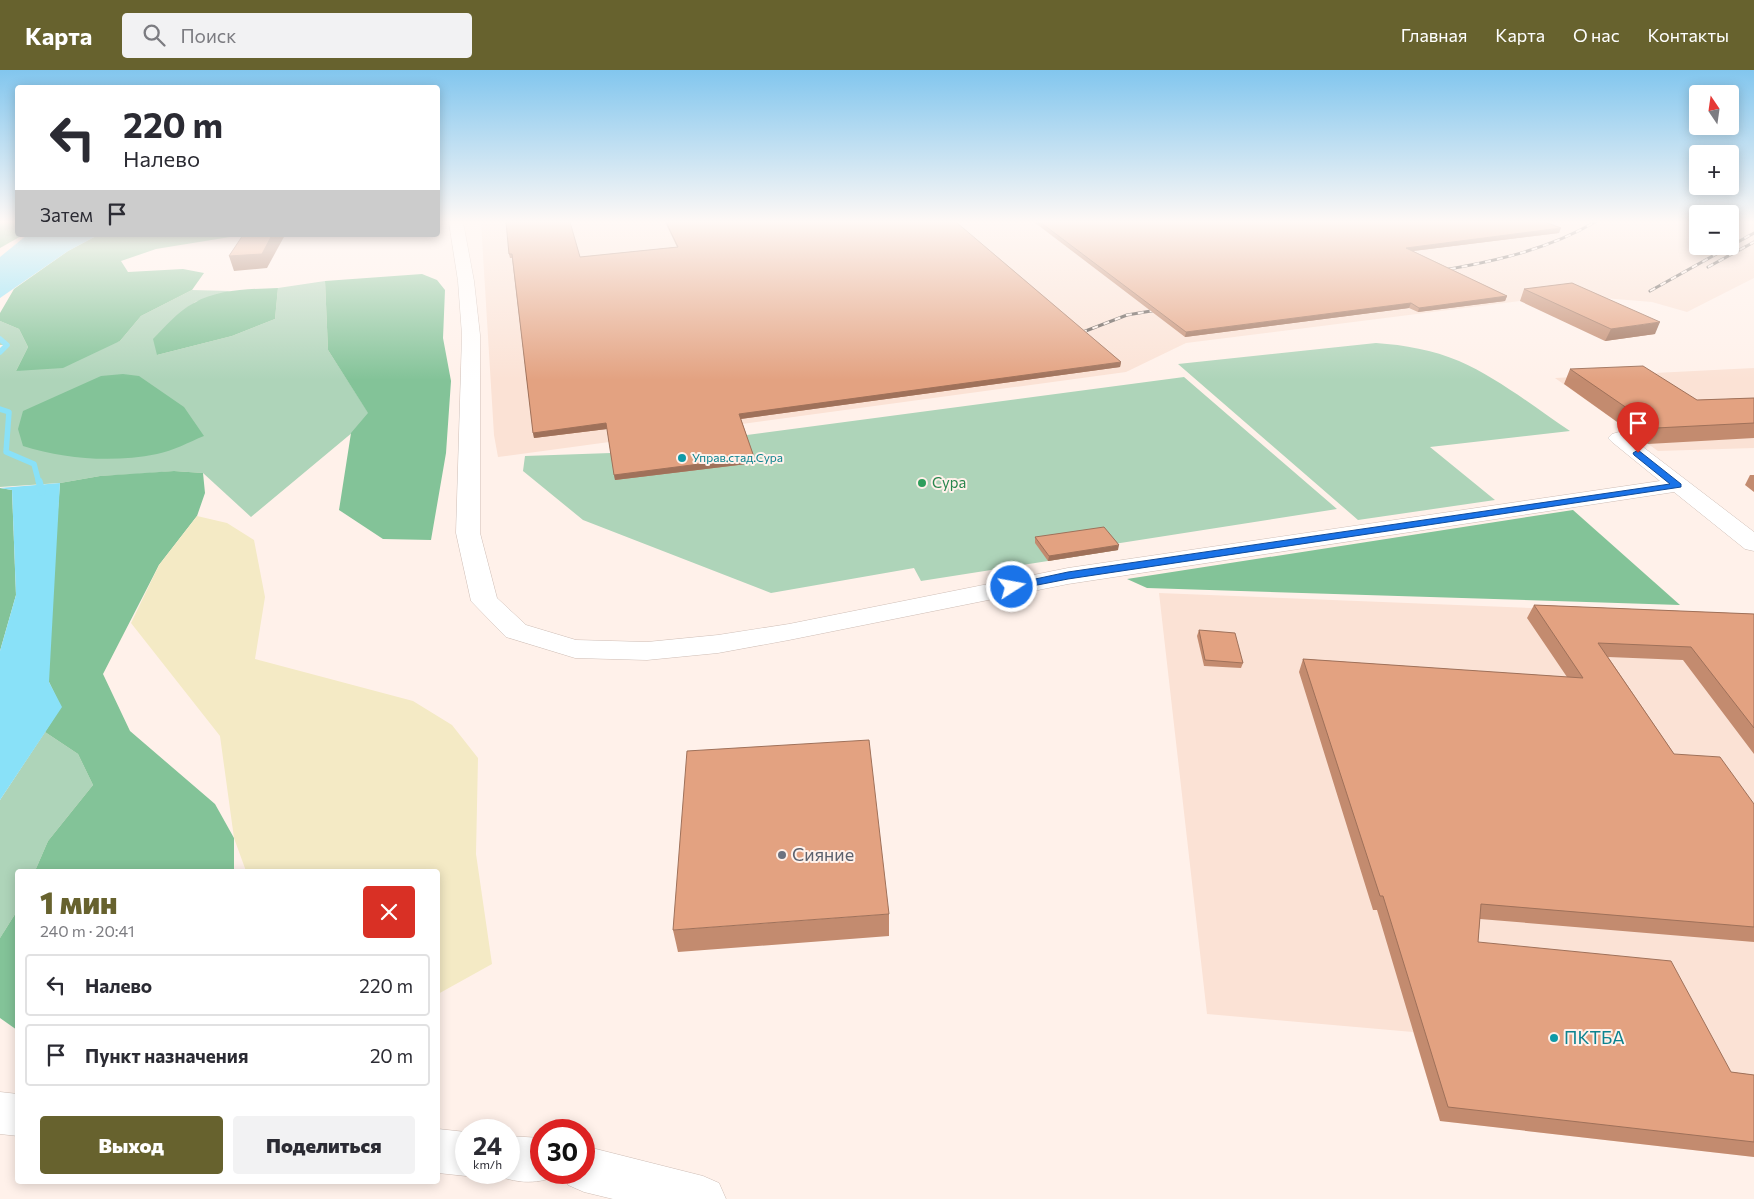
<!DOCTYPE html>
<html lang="ru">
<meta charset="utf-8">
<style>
:root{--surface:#fff;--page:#f2f2f3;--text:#2b2b33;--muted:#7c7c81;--line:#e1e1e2;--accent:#67622e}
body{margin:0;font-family:Commissioner,sans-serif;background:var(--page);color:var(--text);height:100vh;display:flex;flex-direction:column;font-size:19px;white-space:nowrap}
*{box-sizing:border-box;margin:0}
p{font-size:16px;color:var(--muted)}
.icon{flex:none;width:28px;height:28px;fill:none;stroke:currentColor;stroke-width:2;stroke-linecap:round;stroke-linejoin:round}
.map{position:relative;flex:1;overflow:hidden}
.side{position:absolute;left:15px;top:799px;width:425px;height:315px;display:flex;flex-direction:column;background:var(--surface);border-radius:5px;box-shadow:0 2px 12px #0003}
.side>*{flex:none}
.guide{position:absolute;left:15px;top:15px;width:425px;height:152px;border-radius:5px;box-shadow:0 2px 12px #0003;background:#fff;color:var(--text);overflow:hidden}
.needle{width:32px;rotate:347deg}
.fabs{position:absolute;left:1689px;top:15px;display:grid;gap:10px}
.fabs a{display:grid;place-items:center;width:50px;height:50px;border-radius:5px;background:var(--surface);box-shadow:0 2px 12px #0003;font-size:25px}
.speed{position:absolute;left:455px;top:1049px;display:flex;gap:10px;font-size:25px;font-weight:700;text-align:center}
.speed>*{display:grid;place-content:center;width:65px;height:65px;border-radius:50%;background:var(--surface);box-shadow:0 2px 12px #0003;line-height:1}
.speed small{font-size:12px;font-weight:400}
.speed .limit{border:8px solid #d22;background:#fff;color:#111}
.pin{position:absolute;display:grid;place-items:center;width:42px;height:42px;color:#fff;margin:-51px -21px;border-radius:50% 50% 50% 0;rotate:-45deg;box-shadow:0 0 5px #0007}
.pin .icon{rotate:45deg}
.me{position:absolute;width:55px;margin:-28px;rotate:79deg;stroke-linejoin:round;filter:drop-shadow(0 0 4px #0008)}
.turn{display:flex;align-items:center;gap:18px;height:105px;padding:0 25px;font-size:22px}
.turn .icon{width:65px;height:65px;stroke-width:2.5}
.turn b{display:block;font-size:35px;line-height:42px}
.then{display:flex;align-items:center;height:48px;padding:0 25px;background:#0003;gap:10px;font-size:19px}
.round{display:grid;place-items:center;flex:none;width:52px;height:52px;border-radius:5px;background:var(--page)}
.head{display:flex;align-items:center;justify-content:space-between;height:85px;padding:0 25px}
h1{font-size:30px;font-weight:800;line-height:38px;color:var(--accent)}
.action{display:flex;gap:10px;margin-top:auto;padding:10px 25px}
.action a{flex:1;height:58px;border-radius:5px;background:var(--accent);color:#fff;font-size:20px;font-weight:800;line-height:58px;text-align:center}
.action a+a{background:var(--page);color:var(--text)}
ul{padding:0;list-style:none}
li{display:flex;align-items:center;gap:15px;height:62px;margin:0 10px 8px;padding:0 15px;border:2px solid var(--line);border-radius:5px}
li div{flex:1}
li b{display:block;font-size:19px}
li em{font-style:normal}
header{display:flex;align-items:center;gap:30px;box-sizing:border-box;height:70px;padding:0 25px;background:var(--accent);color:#fff}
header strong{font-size:24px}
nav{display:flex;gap:28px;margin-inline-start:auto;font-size:18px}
.search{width:350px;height:45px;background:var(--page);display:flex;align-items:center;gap:12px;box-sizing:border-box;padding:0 18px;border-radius:5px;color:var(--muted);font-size:19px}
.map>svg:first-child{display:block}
.built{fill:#fbe2d5}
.green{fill:#aed4b9}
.forest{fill:#83c398}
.sand{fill:#f4eac5}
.water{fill:#89e1f8}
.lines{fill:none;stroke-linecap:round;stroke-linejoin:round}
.stream-far1{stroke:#89e1f8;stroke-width:5.5}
.stream{stroke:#89e1f8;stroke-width:7}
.minor-casing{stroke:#cfbeb6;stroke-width:1}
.minor{fill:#fff;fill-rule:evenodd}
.rail-far1-casing{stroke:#5c5550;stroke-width:3}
.rail-casing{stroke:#5c5550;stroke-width:4}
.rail-far1{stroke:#fff1ea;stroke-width:2;stroke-dasharray:6;stroke-linecap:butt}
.rail{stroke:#fff1ea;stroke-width:2.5;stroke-dasharray:8;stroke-linecap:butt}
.wall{fill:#c38b6f}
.shaded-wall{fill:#9f715a}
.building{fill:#e3a281;stroke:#9f715a}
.route{fill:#1a73e8;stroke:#114b97}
.culture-dot{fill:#0f9aa8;stroke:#fff1ea;stroke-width:2}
.leisure-dot{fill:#2e9e5b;stroke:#fff1ea;stroke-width:2}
.worship-dot{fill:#6b7280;stroke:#fff1ea;stroke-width:2}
.labels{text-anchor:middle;stroke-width:4;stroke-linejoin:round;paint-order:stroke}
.far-culture-label{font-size:12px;fill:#0d838f;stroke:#fff1ea;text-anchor:start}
.leisure-label{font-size:15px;fill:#27864d;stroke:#fff1ea;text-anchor:start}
.near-worship-label{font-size:18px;fill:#5b616d;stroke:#fff1ea;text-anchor:start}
.near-culture-label{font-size:18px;fill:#0d838f;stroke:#fff1ea;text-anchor:start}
</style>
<header>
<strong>Карта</strong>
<div class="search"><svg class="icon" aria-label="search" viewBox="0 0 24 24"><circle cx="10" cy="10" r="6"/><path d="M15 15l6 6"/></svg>Поиск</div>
<nav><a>Главная</a><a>Карта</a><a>О нас</a><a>Контакты</a></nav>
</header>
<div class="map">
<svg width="1754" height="1129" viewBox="0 0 1754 1129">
<rect width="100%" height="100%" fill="#fff1ea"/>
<g class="built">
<polygon points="481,152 1697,152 1698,176 1730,176 1730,152 1754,152 1754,208 1687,242 1652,232 1567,225 1186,273 1126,302 498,387 494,365"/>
<polygon points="1754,298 1754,378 1658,381 1555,308"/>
<polygon points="1159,523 1754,547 1754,1087 1440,1051 1413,962 1207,944"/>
</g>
<g class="green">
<polygon points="325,211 328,280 371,347 251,447 203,403 174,401 137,404 100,406 60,413 0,417 0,282 6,275 0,275 0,251 19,259 28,277 16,301 120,271 141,246 192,220 231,221 195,232 157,285 232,266 275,249 278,218"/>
<path d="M1376 273C1405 275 1433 280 1459 291 1498 308 1534 337 1570 361L1430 377 1495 430 1358 450 1178 294Z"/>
<polygon points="1184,307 1337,439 1114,474 1118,480 921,511 914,498 771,523 583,450 523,401 525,386 611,383"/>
<polygon points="45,662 78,684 93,715 48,771 35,801 18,801 17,841 0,868 0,730"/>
</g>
<g class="forest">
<polygon points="0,152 17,152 18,165 23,165 0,178"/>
<polygon points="98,165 242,165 156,179 121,191 128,202 183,199 204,203 192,220 141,246 120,271 63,298 16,301 28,277 19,259 0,251 0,243 14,219 68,181"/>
<polygon points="422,204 437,210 445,220 443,268 451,311 446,383 431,470 383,469 339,440 351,363 368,343 328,280 325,211"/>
<path d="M278 218 275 249 232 266 157 285 153 269C166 256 178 241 194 233 218 219 251 219 278 218Z"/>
<path d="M123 304 139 306 184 337 204 366C189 372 173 381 157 384 112 393 65 389 23 376L18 359 23 341 101 306Z"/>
<polygon points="174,401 203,403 205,423 197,446 159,495 103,604 130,661 215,734 234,768 234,801 35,801 48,771 93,715 78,684 45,662 61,637 49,612 47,586 60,413 100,406"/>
<polygon points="0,418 12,420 16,525 0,581"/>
<polygon points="1573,440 1680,535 1147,518 1127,509"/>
<polygon points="17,841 17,960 0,948 0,868"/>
</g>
<polygon class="sand" points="197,446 227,453 254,470 265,527 255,589 413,631 452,655 478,688 476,784 492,894 438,924 438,801 246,801 234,768 220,666 131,553 159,495"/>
<g class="water">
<polygon points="27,165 98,165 68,181 0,228 0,187"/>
<polygon points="60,413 49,612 62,637 0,730 0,581 16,525 12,420 0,418"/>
</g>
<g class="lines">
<g class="stream-far1">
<polyline points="0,269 7,275 0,282"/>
<polyline points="0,339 9,342 6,382 34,394 39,413"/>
</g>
<polyline class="stream" points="39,411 42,422"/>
<defs>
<g id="minor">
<polygon points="449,152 463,152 474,211 480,265 480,463 497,528 526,555 576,570 647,572 718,565 789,554 1068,498 1660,411 1612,372 1608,368 1612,364 1619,362 1626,364 1754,462 1754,481 1745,479 1674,422 1068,514 789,570 718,583 647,590 575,588 506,567 471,531 456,463 462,265 458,211"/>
<polygon points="0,1022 18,1024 18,1066 0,1064"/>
<polygon points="438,1059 466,1062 466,1102 475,1102 466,1106 438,1103"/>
<path d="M509 1066 541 1068V1102H558L557 1106C534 1115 516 1113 493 1104L509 1102Z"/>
<polygon points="584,1076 703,1106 719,1113 726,1129 613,1129 584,1122 568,1115 563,1102 584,1102"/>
</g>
</defs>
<use href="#minor" class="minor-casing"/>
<use href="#minor" class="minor"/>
<defs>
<g id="rail-far1">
<polyline points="1708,197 1754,172"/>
<path d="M1438 201C1492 192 1547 180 1595 152"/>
<polyline points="1650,221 1754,163"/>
<polyline points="1070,267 1127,245 1163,239"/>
</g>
<polyline id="rail" points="1070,267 1072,266"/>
</defs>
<use href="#rail-far1" class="rail-far1-casing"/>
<use href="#rail" class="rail-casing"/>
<use href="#rail-far1" class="rail-far1"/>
<use href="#rail" class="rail"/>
</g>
<g class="wall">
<polygon points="665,152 956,152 1121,292 1120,297 741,349 754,387 755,393 615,410 607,359 534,368 512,188 510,188 509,184 580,187 677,177"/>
<polygon points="1034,152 1545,152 1559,163 1413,181 1507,226 1505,231 1418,242 1409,238 1185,267"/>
<polygon points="1524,219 1655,264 1605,271 1520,231"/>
<polygon points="1570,299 1697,330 1754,328 1754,368 1648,374 1564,314"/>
<polygon points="1750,405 1754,405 1754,422 1745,415"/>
<polygon points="1035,467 1118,480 1048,491 1035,473"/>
<polygon points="1534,535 1754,544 1754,684 1683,590 1608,587 1674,684 1754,734 1754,872 1480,849 1478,872 1731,1002 1754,1005 1754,1087 1440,1051 1377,840 1373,840 1299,602 1303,589 1567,607 1527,548"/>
<polygon points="1199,560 1243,593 1241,598 1204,596 1197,566"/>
<polygon points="889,844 889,866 678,882 673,860"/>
</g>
<g class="shaded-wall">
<polygon points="1561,158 1559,163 1405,182 1406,178"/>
<polygon points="272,165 285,165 267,198 234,201 229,186"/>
<polygon points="1507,226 1505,231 1418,242 1419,238"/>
<polygon points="1411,233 1409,238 1185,267 1186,262"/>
<polygon points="1660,252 1655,264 1605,271 1611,259"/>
<polygon points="1121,292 1120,297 740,349 739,344"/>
<polygon points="606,353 607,359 534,368 533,363"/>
<polygon points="754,387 755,393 615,410 614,405"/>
<polygon points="1119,475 1118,480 1048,491 1049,486"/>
</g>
<g class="building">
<polygon points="506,152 570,152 580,187 678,177 666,152 956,152 1121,292 739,344 754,387 614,405 606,353 533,363 512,184 509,184"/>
<polygon points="1040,152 1545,152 1561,158 1406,178 1507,226 1419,238 1411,233 1186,262"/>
<polygon points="243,165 272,165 262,184 229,186"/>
<polygon points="1572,213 1660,252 1611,259 1524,219"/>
<polygon points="1643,296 1697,330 1754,328 1754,353 1656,358 1570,299"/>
<polygon points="1104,457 1119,475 1049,486 1035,467"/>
<polygon points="1534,535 1754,544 1754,658 1691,577 1598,573 1674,684 1720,687 1754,734 1754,857 1481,834 1478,872 1671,891 1731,1002 1754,1005 1754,1072 1448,1037 1383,826 1380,826 1303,589 1583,608"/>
<polygon points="1199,560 1235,563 1243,593 1205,590"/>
<polygon points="869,670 889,844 673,860 687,681"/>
</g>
<linearGradient id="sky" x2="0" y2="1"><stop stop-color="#82c6ee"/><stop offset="0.49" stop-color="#fff9f6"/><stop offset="1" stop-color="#fff9f6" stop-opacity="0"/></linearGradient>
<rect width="1754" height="310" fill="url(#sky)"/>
<polygon class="route" points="1638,380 1681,414 1681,417 1068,509 1012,520 1007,517 1012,514 1068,502 1670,414 1634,385 1633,383"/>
<g class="culture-dot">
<circle cx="682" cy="388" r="5"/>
<circle cx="1554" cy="968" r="5"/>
</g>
<circle class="leisure-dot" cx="922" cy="413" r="5"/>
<circle class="worship-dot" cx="782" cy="785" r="5"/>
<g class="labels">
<g class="far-culture-label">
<text x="692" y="392">Управ.стад.Сура</text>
</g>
<g class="leisure-label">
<text x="932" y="418">Сура</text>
</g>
<g class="near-worship-label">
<text x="792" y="791">Сияние</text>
</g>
<g class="near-culture-label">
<text x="1564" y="974">ПКТБА</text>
</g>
</g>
</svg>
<div class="fabs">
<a><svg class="needle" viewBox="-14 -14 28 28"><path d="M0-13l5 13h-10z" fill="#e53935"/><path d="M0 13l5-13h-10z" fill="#7c7c81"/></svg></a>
<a>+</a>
<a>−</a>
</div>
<div class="speed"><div>24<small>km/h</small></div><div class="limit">30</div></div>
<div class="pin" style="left:1638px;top:383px;background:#d93025"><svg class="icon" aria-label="arrive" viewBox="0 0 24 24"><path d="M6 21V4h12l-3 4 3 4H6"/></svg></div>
<svg class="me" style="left:1012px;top:517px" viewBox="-20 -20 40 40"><circle r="17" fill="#1a73e8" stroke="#fff" stroke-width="3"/><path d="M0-11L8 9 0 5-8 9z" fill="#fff"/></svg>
<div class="guide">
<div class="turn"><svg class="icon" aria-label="left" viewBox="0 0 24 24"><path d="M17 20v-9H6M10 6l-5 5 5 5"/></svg><div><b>220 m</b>Налево</div></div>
<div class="then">Затем<svg class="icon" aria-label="arrive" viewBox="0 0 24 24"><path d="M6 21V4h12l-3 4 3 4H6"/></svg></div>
</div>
<section class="side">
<div class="head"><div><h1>1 мин</h1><p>240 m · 20:41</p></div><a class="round" style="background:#d93025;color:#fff"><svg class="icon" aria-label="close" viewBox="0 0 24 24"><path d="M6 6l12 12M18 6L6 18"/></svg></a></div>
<ul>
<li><svg class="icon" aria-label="left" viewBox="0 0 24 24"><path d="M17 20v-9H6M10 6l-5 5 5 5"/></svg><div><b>Налево</b></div><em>220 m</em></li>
<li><svg class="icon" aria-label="arrive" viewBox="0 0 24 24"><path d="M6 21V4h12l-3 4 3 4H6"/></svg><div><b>Пункт назначения</b></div><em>20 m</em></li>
</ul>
<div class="action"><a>Выход</a><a>Поделиться</a></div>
</section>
</div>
